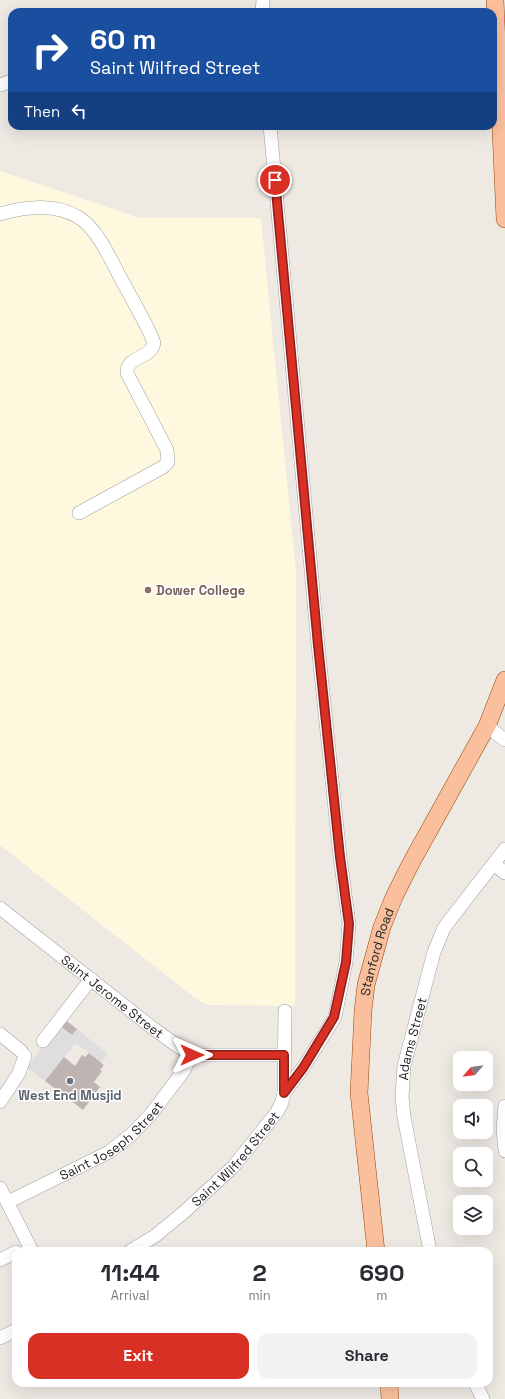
<!DOCTYPE html>
<style>
:root{--surface:#fff;--page:#f2f2f3;--text:#2b2b33;--muted:#7c7c81;--accent:#d93025}
body{margin:0;font-family:"Space Grotesk",sans-serif;background:var(--page);color:var(--text);height:100vh;display:flex;flex-direction:column;font-size:15px;white-space:nowrap}
*{box-sizing:border-box;margin:0}
p{font-size:13px;color:var(--muted)}
.icon{flex:none;width:22px;height:22px;fill:none;stroke:currentColor;stroke-width:2;stroke-linecap:round;stroke-linejoin:round}
.map{position:relative;flex:1;overflow:hidden}
.drawer{position:absolute;left:12px;top:1247px;width:481px;height:140px;display:flex;flex-direction:column;background:var(--surface);border-radius:12px;box-shadow:0 4px 16px #0002}
.drawer>*{flex:none}
.hud{position:absolute;left:8px;top:8px;width:489px;height:122px;border-radius:12px;box-shadow:0 4px 16px #0002;background:#1a4fa0;color:#fff;overflow:hidden}
.needle{width:26px;rotate:242deg}
.controls{position:absolute;left:453px;top:1051px;display:grid;gap:8px}
.controls a{display:grid;place-items:center;width:40px;height:40px;border-radius:8px;background:var(--surface);box-shadow:0 4px 16px #0002;font-size:20px}
.pin{position:absolute;display:grid;place-items:center;width:34px;height:34px;color:#fff;margin:-17px;border:2px solid #fff;border-radius:50%;box-shadow:0 1px 4px #0007}
.me{position:absolute;width:44px;margin:-22px;rotate:90deg;stroke-linejoin:round;filter:drop-shadow(0 0 3px #0008)}
.turn{display:flex;align-items:center;gap:14px;height:84px;padding:0 16px;font-size:18px}
.turn .icon{width:52px;height:52px;stroke-width:2.5}
.turn b{display:block;font-size:28px;line-height:34px}
.then{display:flex;align-items:center;height:38px;padding:0 16px;background:#0003;gap:8px;font-size:15px}
.eta{display:flex;justify-content:space-evenly;align-items:center;height:68px;text-align:center}
.eta b{font-size:24px;font-weight:800;line-height:28px}
.cta{display:flex;gap:8px;margin-top:auto;padding:8px 16px}
.cta a{flex:1;height:46px;border-radius:12px;background:var(--accent);color:#fff;font-size:16px;font-weight:800;line-height:46px;text-align:center}
.cta a+a{background:var(--page);color:var(--text)}
.map>svg:first-child{display:block}
.education{fill:#fef8de}
.parking{fill:#dedede}
.building{fill:#bfb4b1}
.lines{fill:none;stroke-linecap:round;stroke-linejoin:round}
.minor-casing{stroke:#9f9f9f;stroke-width:14}
.major-casing{stroke:#964702;stroke-width:18}
.minor{stroke:#fff;stroke-width:13}
.major{stroke:#fac09e;stroke-width:17}
.route-casing{stroke:#8d1f18;stroke-width:10}
.route{stroke:#d93025;stroke-width:7}
.education-dot{fill:#8d6e63;stroke:#fff;stroke-width:1.5}
.worship-dot{fill:#6b7280;stroke:#fff;stroke-width:1.5}
.labels{text-anchor:middle;stroke-width:3;stroke-linejoin:round;paint-order:stroke}
.education-label{font-size:13px;font-weight:bold;fill:#785e54;stroke:#fff;text-anchor:start}
.street-label{font-size:13px;fill:#1e1e1e;stroke:#fff}
.worship-label{font-size:13px;font-weight:bold;fill:#5b616d;stroke:#fff}
</style>
<div class="map">
<svg width="505" height="1399" viewBox="0 0 505 1399">
<rect width="100%" height="100%" fill="#efe9e4"/>
<polygon class="education" points="0,171 140,218 261,218 296,572 295,1006 210,1005 199,1001 0,845"/>
<polygon class="parking" points="59,1025 72,1035 77,1029 108,1054 101,1062 76,1043 45,1081 27,1067"/>
<g class="building">
<polygon points="64,1019 77,1029 72,1035 59,1025"/>
<polygon points="89,1053 104,1065 100,1070 102,1071 94,1082 100,1087 83,1110 45,1081 64,1057 75,1066 82,1055 85,1057"/>
</g>
<g class="lines">
<defs>
<g id="minor">
<polyline points="262,12 263,0"/>
<polyline points="0,85 12,81"/>
<polyline points="270,126 318,645 340,857 349,924 346,962 335,1017 303,1068 284,1093"/>
<path d="M0 214C24 207 55 203 78 217 97 228 110 258 120 277 130 295 140 313 149 331L154 343C151 359 126 356 127 373L167 450 168 462 163 467 79 513"/>
<polyline points="487,726 505,740"/>
<polyline points="494,864 505,873"/>
<path id="s1" d="M0 908 154 1029 179 1047 192 1055H284"/>
<polyline points="0,1034 21,1051"/>
<polyline points="43,1041 91,979"/>
<polyline points="0,1102 19,1073 25,1056"/>
<polyline points="505,1106 503,1130 505,1151"/>
<polyline points="0,1188 32,1251"/>
<path id="s2" d="M8 1202 109 1152 131 1135 151 1114 182 1073 192 1055"/>
<path id="s3" d="M130 1251 155 1236 183 1213 233 1167 277 1112 282 1102 284 1093 285 1011"/>
<path id="s4" d="M430 1251 404 1117 402 1097 404 1066 434 952 444 928 453 916 505 849"/>
<polyline points="0,1260 16,1252"/>
<polyline points="0,1338 16,1330"/>
<polyline points="475,1383 483,1399"/>
</g>
<g id="major">
<polyline points="495,0 505,219"/>
<path id="s5" d="M376 1251 359 1093 363 1011 366 985 382 927 394 897 411 863 487 726 505 680"/>
<polyline points="389,1383 390,1399"/>
</g>
</defs>
<use href="#minor" class="minor-casing"/>
<use href="#major" class="major-casing"/>
<use href="#minor" class="minor"/>
<use href="#major" class="major"/>
</g>
<g class="lines">
<defs>
<polyline id="route" points="192,1055 284,1055 284,1093 303,1068 334,1017 346,962 349,924 340,857 318,645 275,180"/>
</defs>
<use href="#route" class="route-casing"/>
<use href="#route" class="route"/>
</g>
<circle class="education-dot" cx="148" cy="590" r="4"/>
<circle class="worship-dot" cx="70" cy="1081" r="4"/>
<g class="labels">
<g class="education-label">
<text x="156" y="595">Dower College</text>
</g>
<g class="street-label">
<text dy="5" stroke="none"><textPath href="#s5" startOffset="302">Stanford Road</textPath></text>
<text dy="5" stroke="none"><textPath href="#s1" startOffset="143">Saint Jerome Street</textPath></text>
<text dy="5" stroke="none"><textPath href="#s4" startOffset="216">Adams Street</textPath></text>
<text dy="5" stroke="none"><textPath href="#s2" startOffset="121">Saint Joseph Street</textPath></text>
<text dy="5" stroke="none"><textPath href="#s3" startOffset="141">Saint Wilfred Street</textPath></text>
</g>
<g class="worship-label">
<text x="70" y="1100">West End Musjid</text>
</g>
</g>
</svg>
<div class="controls">
<a><svg class="needle" viewBox="-14 -14 28 28"><path d="M0-13l5 13h-10z" fill="#e53935"/><path d="M0 13l5-13h-10z" fill="#7c7c81"/></svg></a>
<a><svg class="icon" aria-label="sound" viewBox="0 0 24 24"><path d="M4 9h4l5-4v14l-5-4H4zM17 9q2 3 0 6"/></svg></a>
<a><svg class="icon" aria-label="search" viewBox="0 0 24 24"><circle cx="10" cy="10" r="6"/><path d="M15 15l6 6"/></svg></a>
<a><svg class="icon" aria-label="layers" viewBox="0 0 24 24"><path d="M12 4l9 5-9 5-9-5zM3 14l9 5 9-5"/></svg></a>
</div>
<div class="pin" style="left:275px;top:180px;background:#d93025"><svg class="icon" aria-label="arrive" viewBox="0 0 24 24"><path d="M6 21V4h12l-3 4 3 4H6"/></svg></div>
<svg class="me" style="left:192px;top:1055px" viewBox="-20 -20 40 40"><path d="M0-17L14 15 0 8-14 15z" fill="#d93025" stroke="#fff" stroke-width="4"/></svg>
<div class="hud">
<div class="turn"><svg class="icon" aria-label="right" viewBox="0 0 24 24"><path d="M7 20v-9h11M14 6l5 5-5 5"/></svg><div><b>60 m</b>Saint Wilfred Street</div></div>
<div class="then">Then<svg class="icon" aria-label="left" viewBox="0 0 24 24"><path d="M17 20v-9H6M10 6l-5 5 5 5"/></svg></div>
</div>
<section class="drawer">
<div class="eta">
<div><b>11:44</b><p>Arrival</p></div>
<div><b>2</b><p>min</p></div>
<div><b>690</b><p>m</p></div>
</div>
<div class="cta"><a>Exit</a><a>Share</a></div>
</section>
</div>
